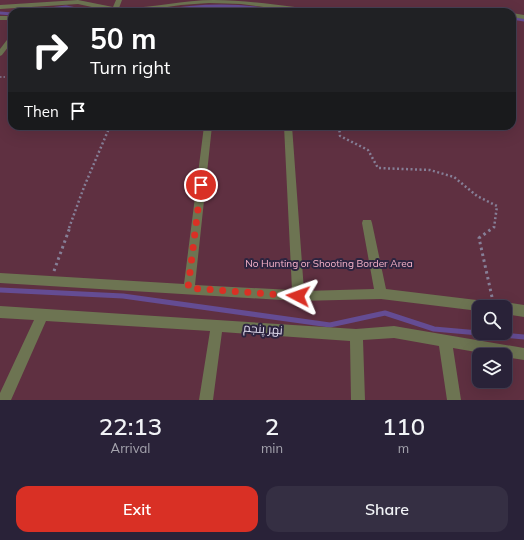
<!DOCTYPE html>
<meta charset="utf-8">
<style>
:root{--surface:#292238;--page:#352f43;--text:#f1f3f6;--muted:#a5a4ae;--line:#453f53;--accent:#d93025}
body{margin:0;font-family:Mulish,Cairo,sans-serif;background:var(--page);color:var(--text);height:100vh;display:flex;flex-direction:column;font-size:15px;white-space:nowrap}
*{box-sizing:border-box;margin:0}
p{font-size:13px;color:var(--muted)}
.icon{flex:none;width:22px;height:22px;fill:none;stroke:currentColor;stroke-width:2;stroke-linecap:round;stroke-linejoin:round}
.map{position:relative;height:400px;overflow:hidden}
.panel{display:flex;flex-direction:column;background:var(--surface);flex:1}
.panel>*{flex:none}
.top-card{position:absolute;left:8px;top:8px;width:508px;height:122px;border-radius:12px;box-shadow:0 4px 16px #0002,0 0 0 1px var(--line);background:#202124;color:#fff;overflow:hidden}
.fabs{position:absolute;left:472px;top:300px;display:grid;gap:8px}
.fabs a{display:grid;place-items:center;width:40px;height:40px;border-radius:8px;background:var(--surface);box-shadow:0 4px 16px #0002,0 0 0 1px var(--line);font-size:20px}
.pin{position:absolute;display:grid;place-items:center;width:34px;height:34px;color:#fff;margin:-17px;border:2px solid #fff;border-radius:50%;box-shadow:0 1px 4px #0007}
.me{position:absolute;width:44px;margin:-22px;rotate:274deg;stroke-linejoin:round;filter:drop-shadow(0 0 3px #0008)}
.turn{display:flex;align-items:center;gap:14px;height:84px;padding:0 16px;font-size:18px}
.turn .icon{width:52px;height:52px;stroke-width:2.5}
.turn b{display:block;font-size:28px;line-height:34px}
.then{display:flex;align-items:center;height:38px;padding:0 16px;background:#0003;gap:8px;font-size:15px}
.eta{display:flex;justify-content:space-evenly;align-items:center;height:68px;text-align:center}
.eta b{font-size:24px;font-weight:600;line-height:28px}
.cta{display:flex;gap:8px;margin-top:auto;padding:8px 16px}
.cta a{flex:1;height:46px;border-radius:12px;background:var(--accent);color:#fff;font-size:16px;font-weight:600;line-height:46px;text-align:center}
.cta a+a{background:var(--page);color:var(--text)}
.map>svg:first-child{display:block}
.green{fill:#5f3041;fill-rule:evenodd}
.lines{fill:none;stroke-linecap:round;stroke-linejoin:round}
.stream-far1{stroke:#644c93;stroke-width:3}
.stream{stroke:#644c93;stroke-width:5}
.path-far2{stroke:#867f97;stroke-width:1.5;stroke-dasharray:1.5 2;stroke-linecap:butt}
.path-far1{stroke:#867f97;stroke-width:2.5;stroke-dasharray:2 2.5;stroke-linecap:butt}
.path{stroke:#867f97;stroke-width:3;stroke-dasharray:2.5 3.5;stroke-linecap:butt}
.minor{fill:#6d7452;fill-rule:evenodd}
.route{stroke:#d93025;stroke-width:7;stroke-dasharray:0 12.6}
.labels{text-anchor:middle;stroke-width:4;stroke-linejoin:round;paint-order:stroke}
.park-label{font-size:10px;fill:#fab4cb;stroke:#2d2440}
.near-street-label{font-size:12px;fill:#e0dbed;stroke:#2d2440}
</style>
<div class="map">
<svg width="524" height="400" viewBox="0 0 524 400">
<rect width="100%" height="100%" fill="#372e4b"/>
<path class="green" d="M0 0H524V400H0ZM12 12H512V126H12ZM479 307H505V333H479ZM479 355H505V381H479Z"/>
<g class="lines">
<g class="stream-far1">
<polyline points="24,12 66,7 92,12"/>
<path d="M156 12C197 5 238 3 279 12"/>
<polyline points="0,13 12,14"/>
<polyline points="512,18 524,20"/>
</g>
<g class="stream">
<polyline points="0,290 123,296 330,325 385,313 434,329 479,333"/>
<polyline points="479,333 524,337"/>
</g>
<polyline class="path-far2" points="0,77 12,77"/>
<g class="path-far1">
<polyline points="339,126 340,136 368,150 378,168 430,170 454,177 477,196 497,206 494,228"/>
<polyline points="69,228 84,187 110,126"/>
</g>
<g class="path">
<polyline points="54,271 70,227"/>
<polyline points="492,297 479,238 494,227"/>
</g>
<g class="minor">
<path d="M78 0 113 7 116 0H122L119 8C150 9 182 0 214 0 255 0 295 9 336 10L339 12H301L241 4 209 3 181 5 133 12 110 11 78 4 0 9V5Z"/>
<polygon points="213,7 251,10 254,12 173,12 176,10"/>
<polygon points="401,7 482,10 485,12 342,12 345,10"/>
<polygon points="512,13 524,15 524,19 512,17"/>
<rect x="0" y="16" width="12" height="4"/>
<polygon points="12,35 12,42 2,55 0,56 0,49 10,36"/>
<polygon points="204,126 212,126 195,285 292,290 284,126 292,126 304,291 374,289 362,223 363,220 371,220 372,223 386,289 493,302 497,303 499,307 479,307 479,311 381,299 298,301 0,283 0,273 184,284"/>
<polygon points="505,302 524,305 524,317 505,314 505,307 499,307 501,304"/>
<polygon points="0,306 356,329 394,326 524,348 524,360 505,357 505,355 493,355 453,348 461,400 447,400 439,346 394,338 363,340 365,400 351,400 350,341 222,332 213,400 199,400 210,331 46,321 11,400 0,400 0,393 34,320 0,318"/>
</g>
</g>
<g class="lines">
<polyline class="route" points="201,185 188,288 298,296"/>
</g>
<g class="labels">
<g class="park-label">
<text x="329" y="267">No Hunting or Shooting Border Area</text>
</g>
<g class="near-street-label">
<text transform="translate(263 329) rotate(4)" y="4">نهر پنجم</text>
</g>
</g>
</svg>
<div class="fabs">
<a><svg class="icon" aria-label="search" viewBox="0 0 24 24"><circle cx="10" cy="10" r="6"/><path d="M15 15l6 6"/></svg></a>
<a><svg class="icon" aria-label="layers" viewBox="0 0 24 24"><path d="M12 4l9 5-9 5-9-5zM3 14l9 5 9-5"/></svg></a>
</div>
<div class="pin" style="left:201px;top:185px;background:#d93025"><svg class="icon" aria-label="arrive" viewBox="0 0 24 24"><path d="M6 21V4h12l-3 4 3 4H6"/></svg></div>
<svg class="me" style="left:298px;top:296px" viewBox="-20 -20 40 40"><path d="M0-17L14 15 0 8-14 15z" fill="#d93025" stroke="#fff" stroke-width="4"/></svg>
<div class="top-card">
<div class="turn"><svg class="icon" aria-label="right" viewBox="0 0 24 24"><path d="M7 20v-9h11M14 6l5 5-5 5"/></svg><div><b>50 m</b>Turn right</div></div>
<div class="then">Then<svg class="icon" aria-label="arrive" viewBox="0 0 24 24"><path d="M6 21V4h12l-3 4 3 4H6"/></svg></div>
</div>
</div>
<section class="panel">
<div class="eta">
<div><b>22:13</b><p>Arrival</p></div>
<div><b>2</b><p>min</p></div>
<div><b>110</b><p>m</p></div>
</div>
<div class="cta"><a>Exit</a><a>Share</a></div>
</section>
